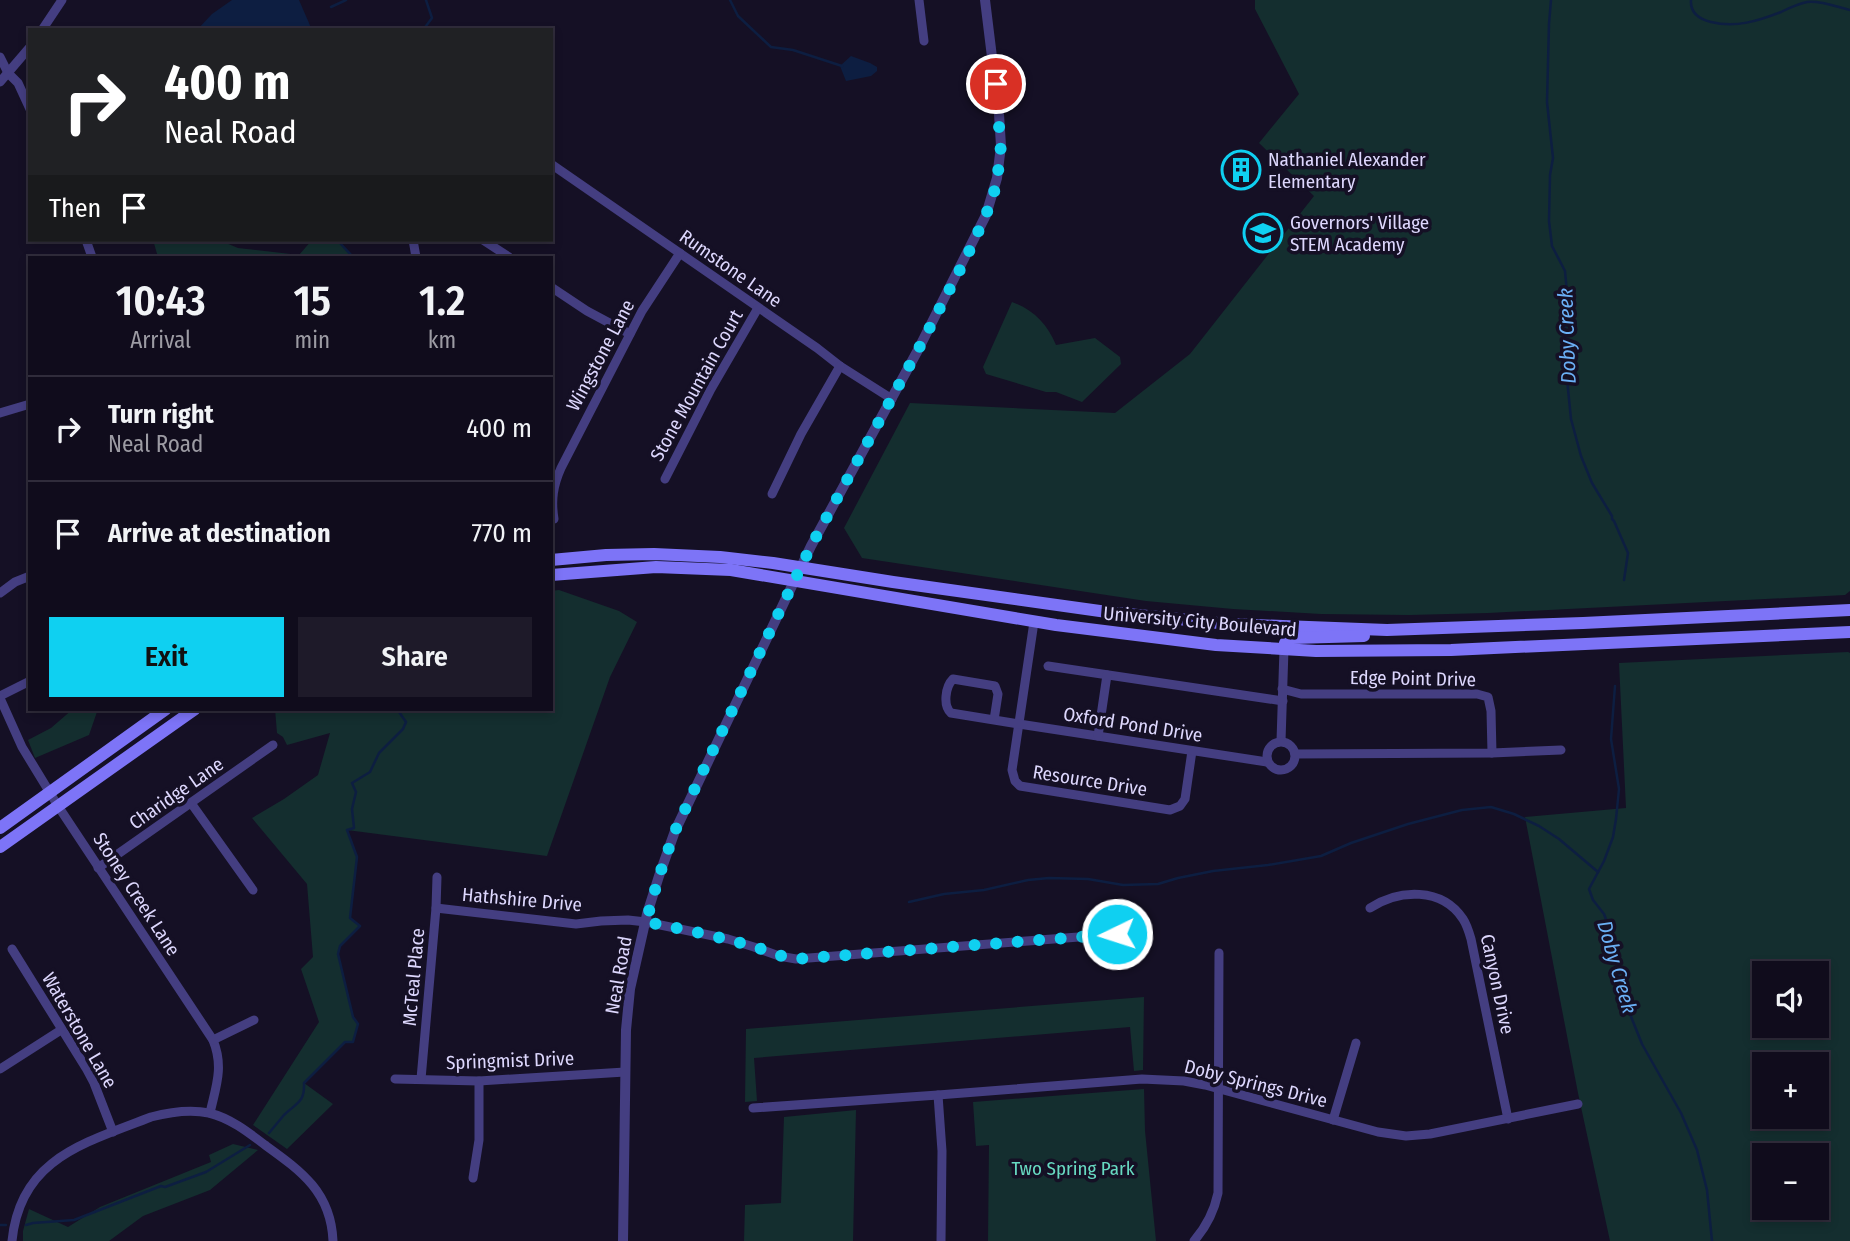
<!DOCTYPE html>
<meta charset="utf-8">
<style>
:root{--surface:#100c1c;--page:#1e1a29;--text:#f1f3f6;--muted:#9c9ba3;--line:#302c3b;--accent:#0fd0f1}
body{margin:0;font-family:"Fira Sans Condensed",sans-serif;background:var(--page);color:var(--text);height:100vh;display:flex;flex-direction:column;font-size:26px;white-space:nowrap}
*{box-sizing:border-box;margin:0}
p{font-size:23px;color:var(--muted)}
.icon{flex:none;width:38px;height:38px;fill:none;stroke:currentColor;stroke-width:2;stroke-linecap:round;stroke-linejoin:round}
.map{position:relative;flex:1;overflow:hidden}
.details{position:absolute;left:28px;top:256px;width:525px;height:455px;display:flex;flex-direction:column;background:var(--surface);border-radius:0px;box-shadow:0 4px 10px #0003,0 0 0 2px var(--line)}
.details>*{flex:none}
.hud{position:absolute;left:28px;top:28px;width:525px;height:214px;border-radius:0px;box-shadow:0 4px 10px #0003,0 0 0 2px var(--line);background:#202124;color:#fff;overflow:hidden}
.controls{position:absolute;left:1752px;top:961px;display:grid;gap:14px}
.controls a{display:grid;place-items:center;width:77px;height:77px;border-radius:0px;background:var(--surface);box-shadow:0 4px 10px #0003,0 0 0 2px var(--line);font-size:35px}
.pin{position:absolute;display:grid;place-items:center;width:60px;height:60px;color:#fff;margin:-30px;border:4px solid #fff;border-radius:50%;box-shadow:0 2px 7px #0007}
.me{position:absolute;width:77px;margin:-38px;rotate:266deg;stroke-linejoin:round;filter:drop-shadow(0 0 5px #0008)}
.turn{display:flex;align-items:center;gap:24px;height:147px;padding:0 21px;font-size:32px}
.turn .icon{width:91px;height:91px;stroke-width:2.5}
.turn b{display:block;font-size:49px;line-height:60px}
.then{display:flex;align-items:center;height:66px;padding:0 21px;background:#0003;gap:14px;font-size:26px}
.eta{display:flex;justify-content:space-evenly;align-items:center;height:119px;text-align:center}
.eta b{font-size:42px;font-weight:600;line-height:49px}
.button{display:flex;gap:14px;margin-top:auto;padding:14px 21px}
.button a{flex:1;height:80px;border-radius:0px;background:var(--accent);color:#111;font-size:28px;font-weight:600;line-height:80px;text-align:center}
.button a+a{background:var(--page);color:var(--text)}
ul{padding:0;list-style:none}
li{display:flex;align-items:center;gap:21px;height:105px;padding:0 21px;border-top:2px solid var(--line)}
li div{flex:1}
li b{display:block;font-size:26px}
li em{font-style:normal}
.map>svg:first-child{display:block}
.green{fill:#142e2f;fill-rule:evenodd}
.water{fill:#0d1e41}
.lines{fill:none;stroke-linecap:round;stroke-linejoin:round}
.stream{stroke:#0d1e41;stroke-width:2.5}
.minor{stroke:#443e81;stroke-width:9}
.tertiary{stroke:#443e81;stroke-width:10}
.secondary{stroke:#7d74f7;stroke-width:12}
.route{stroke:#0fd0f1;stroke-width:12;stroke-dasharray:0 21.6}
.labels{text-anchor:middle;stroke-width:7;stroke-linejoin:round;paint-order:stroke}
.poi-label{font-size:19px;fill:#ddd7fd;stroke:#151025;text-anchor:start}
.street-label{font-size:19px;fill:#ddd7fd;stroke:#151025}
.park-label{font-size:19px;fill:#67d9c1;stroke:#151025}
.water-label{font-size:21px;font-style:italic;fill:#6bb0f6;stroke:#151025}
</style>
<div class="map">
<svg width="1850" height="1241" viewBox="0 0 1850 1241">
<rect width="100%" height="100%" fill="#151025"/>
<g class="green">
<polygon points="1255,0 1850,0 1850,591 1845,595 1488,613 1409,615 1321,614 1233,609 1146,601 862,558 844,528 910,403 1115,413 1190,354 1314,196 1259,143 1299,94 1255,9"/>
<polygon points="153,240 219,240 238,248 299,255 312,240 341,240 340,242 353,257 158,257"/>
<path d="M1012 302C1034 310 1047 324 1056 345L1095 338 1120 357 1121 364 1082 402 1056 392H1046L986 374 983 367Z"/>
<polygon points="559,590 619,611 637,622 610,677 547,856 347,830 357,857 350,918 360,926 340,946 338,954 353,1017 358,1024 353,1042 345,1042 304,1083 333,1104 287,1149 253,1125 319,1022 301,969 313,957 307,884 252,818 284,799 318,775 330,733 287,745 283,737 277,733 275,709 551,709 551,591"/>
<path d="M1848 652 1850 653V1241H1610L1578 1093 1525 817 1626 808 1619 663ZM1764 973H1816V1026H1764ZM1764 1064H1816V1116H1764ZM1764 1155H1816V1208H1764Z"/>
<polygon points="73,709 98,709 89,735 35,758 28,740 51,728"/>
<polygon points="1144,997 1143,1070 1134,1071 1130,1027 754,1058 757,1101 745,1102 746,1029"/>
<polygon points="1144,1089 1145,1131 1156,1241 988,1241 989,1145 976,1146 973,1102"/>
<polygon points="856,1110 853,1241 744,1241 745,1205 781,1203 784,1117"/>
<polygon points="233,1144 258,1150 210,1190 143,1216 109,1241 23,1241 23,1231 29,1209 68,1227 100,1207 211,1162 209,1155"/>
</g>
<g class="water">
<polygon points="232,0 299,0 312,30 197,30 212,14"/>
<polygon points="851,56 870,63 877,67 877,71 871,76 846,81 840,66"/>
</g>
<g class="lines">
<g class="stream">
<polyline points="730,0 738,16 771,47 793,50 842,66"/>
<polyline points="1551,0 1549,24 1547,102 1553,158 1550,175 1549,221 1552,246 1565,271 1567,293 1564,349 1571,419 1581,456 1592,483 1612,516 1612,519 1614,521 1628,553 1624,580"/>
<path d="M1691 0C1690 13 1699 19 1711 22 1736 28 1758 21 1781 12 1789 8 1798 4 1807 2 1820 0 1837 7 1850 10"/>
<polyline points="331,7 346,0"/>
<polyline points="423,30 432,18 426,0"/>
<polyline points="341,240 339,242 353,257"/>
<polyline points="1615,686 1611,739 1619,789 1616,819 1613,837 1604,861 1589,889 1593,900 1604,914 1608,925 1619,975 1628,1009 1642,1044 1681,1113 1697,1150 1707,1190 1712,1241"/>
<polyline points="909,902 944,894 984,890 1028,880 1049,878 1088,879 1123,885 1158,884 1178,878 1213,871 1268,865 1321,856 1351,843 1408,824 1462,810 1491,807 1514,814 1539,826 1559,839 1598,872"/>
<path d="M269 1133C274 1127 279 1121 284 1115 296 1103 305 1103 304 1083L345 1042H353L358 1024 353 1017 338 954 340 946 360 926 350 918 357 857 347 830 354 828 352 809 356 792 352 783 370 772 379 753 403 729 406 722 397 709"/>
<polyline points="0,1225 6,1225"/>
<polyline points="26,1225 33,1223 74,1220 161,1186 165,1187 206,1172 250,1145"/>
</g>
<g class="minor">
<polyline points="919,0 924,41"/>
<polyline points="42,30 62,0"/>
<polyline points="0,57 8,73 18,83 30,109"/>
<polyline points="0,82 30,47"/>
<polyline points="551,164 817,348 840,366 892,399"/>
<polyline points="86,240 92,257"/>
<polyline points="413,240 416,257"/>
<polyline points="483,240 509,257"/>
<polyline points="551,287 587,311 630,334"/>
<polyline points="0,413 30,404"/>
<polyline points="665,479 711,389 758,308"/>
<polyline points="772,494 801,434 840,366"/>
<path d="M554 519C551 500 553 486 561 468L642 311 680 253"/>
<polyline points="0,593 15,582 30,576"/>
<polyline points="1034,622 1012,770 1015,781 1020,786 1170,810 1180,806 1185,799 1192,751"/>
<polyline points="1048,666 1283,701"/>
<polyline points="1282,689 1301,694 1477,694 1488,697 1491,711 1492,753"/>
<polyline points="0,696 30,681"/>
<path d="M0 698 22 747 58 806 213 1040C224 1067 216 1086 210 1113"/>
<path d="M994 720 998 694 995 686 953 679C945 687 943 706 951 713L1019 724 1267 762"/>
<polyline points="1098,736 1107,675"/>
<polyline points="1281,741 1284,649"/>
<circle cx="1281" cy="756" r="14"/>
<polyline points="1295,754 1492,753 1561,750"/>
<polyline points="191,803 253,890"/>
<polyline points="98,868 273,745"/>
<polyline points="436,908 576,924 601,921 628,920 646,922 728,939 754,947 779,956 796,959 1117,934"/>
<path d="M1370 908C1399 889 1442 887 1463 919 1467 925 1469 932 1471 939L1508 1119"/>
<polyline points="12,949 86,1068 94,1083 113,1132"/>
<polyline points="213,1040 254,1020"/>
<polyline points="0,1069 61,1030"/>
<polyline points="395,1079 479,1081 625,1072"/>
<polyline points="421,1079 436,908 437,877"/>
<polyline points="938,1095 942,1151 941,1241"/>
<polyline points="753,1108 938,1095 1142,1079 1184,1081 1205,1085 1378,1132 1406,1136 1430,1134 1578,1104"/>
<polyline points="1333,1120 1356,1043"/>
<polyline points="473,1178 479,1140 479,1081"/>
<path d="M12 1241C20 1158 85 1143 151 1117 170 1112 190 1109 209 1113 230 1118 248 1132 265 1145 301 1171 331 1192 333 1241"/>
<path d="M1194 1241C1207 1226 1214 1212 1218 1193L1219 953"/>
</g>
<polyline class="tertiary" points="623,1241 626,1030 630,989 647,914 659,876 675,831 811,546 918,350 986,215 997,178 1001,146 999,114 985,0"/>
<g class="secondary">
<polyline points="551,560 606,555 654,554 720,557 773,563 893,582 1107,612 1229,624 1387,630 1583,623 1850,610"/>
<polyline points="551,575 656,567 731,570 1056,625 1216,645 1316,651 1451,650 1850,632"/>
<polyline points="1284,649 1285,643 1293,638 1364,636"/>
<polyline points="0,828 166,709"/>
<polyline points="0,847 195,709"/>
</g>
</g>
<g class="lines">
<path class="route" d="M996 84 1001 154 995 189 986 215 966 258 918 350 811 546 702 773 675 831 659 876 646 922C680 928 715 936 748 945 765 949 779 957 796 959L1117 934"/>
</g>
<defs>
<symbol id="building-ring" viewBox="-11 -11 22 22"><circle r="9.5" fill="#151025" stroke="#0fd0f1" stroke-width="1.5"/><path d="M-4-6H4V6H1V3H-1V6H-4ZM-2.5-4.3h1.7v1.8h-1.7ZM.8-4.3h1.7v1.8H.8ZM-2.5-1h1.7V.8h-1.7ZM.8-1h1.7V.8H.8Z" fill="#0fd0f1"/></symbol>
<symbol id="school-ring" viewBox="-11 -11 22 22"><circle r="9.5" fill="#151025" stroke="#0fd0f1" stroke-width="1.5"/><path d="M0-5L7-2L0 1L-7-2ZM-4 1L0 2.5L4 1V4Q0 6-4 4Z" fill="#0fd0f1"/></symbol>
</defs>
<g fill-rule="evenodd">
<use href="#building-ring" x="1219" y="148" width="44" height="44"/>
<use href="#school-ring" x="1241" y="211" width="44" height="44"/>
</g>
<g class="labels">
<g class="poi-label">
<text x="1268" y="166">Nathaniel Alexander<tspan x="1268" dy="22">Elementary</tspan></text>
<text x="1290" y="229">Governors' Village<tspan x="1290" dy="22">STEM Academy</tspan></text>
</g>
<g class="street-label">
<text transform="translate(731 268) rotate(35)" y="7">Rumstone Lane</text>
<text transform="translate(600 355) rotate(-62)" y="7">Wingstone Lane</text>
<text transform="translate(696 385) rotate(-61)" y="7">Stone Mountain Court</text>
<text transform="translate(1200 621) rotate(5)" y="7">University City Boulevard</text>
<text transform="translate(1413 678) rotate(1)" y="7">Edge Point Drive</text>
<text transform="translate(1133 724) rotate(9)" y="7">Oxford Pond Drive</text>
<text transform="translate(1090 780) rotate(9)" y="7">Resource Drive</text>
<text transform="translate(176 793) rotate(-35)" y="7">Charidge Lane</text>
<text transform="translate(137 894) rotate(57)" y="7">Stoney Creek Lane</text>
<text transform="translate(522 899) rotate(5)" y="7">Hathshire Drive</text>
<text transform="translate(618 975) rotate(-80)" y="7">Neal Road</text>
<text transform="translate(413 977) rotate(-85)" y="7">McTeal Place</text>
<text transform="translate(1498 984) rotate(78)" y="7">Canyon Drive</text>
<text transform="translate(80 1030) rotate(60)" y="7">Waterstone Lane</text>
<text transform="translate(510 1060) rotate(-2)" y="7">Springmist Drive</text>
<text transform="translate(1256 1083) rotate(14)" y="7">Doby Springs Drive</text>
</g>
<g class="park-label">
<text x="1073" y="1175">Two Spring Park</text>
</g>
<g class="water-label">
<text transform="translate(1567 336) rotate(-92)" y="7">Doby Creek</text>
<text transform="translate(1617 967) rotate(74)" y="7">Doby Creek</text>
</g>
</g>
</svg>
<div class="controls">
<a><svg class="icon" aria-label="sound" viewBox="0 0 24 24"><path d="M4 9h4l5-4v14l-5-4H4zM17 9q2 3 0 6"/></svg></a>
<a>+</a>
<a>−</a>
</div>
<div class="pin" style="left:996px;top:84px;background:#d93025"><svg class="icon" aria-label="arrive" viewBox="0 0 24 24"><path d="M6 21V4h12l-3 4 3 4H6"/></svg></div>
<svg class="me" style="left:1117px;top:934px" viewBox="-20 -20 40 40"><circle r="17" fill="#0fd0f1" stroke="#fff" stroke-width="3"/><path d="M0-11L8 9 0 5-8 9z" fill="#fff"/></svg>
<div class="hud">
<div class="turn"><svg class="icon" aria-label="right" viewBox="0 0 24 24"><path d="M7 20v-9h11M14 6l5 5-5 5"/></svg><div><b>400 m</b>Neal Road</div></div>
<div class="then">Then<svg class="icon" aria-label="arrive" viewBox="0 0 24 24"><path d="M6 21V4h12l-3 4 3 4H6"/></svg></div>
</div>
<section class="details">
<div class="eta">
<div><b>10:43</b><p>Arrival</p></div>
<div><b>15</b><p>min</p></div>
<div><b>1.2</b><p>km</p></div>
</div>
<ul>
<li><svg class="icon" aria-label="right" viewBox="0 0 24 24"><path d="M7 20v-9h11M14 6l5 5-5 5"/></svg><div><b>Turn right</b><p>Neal Road</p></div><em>400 m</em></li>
<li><svg class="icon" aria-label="arrive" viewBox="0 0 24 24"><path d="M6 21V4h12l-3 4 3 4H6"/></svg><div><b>Arrive at destination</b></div><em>770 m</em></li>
</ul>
<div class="button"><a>Exit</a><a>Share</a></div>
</section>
</div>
